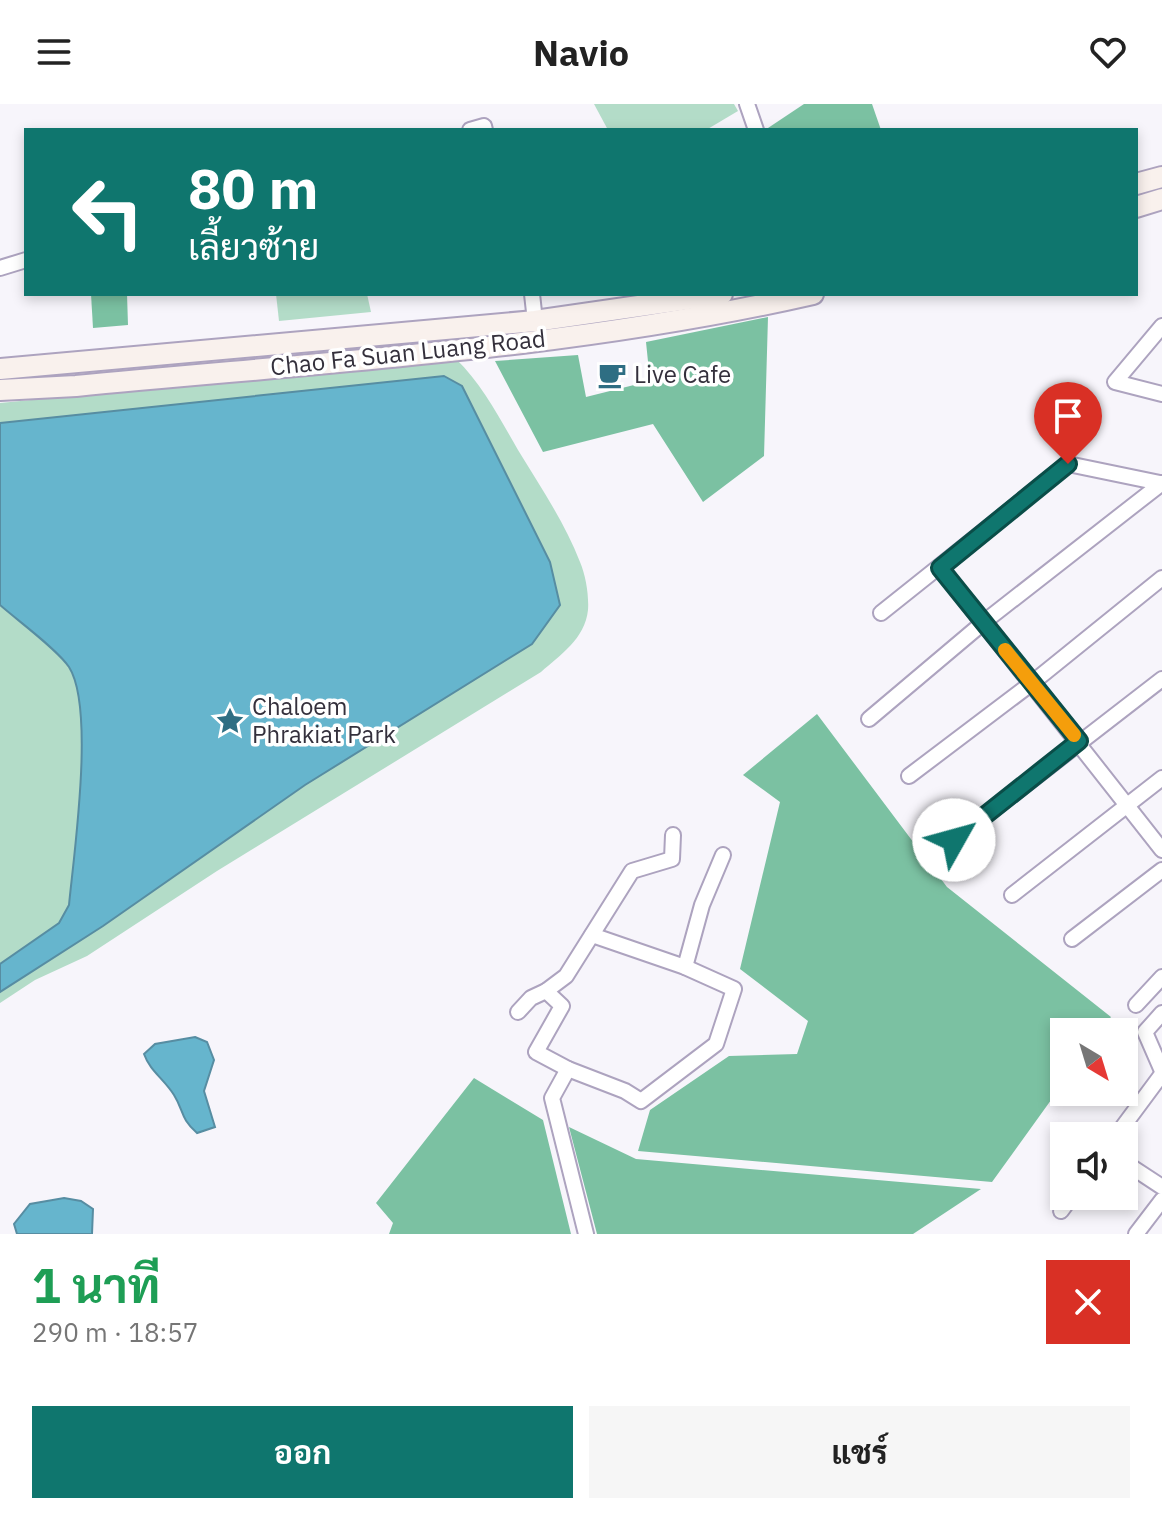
<!DOCTYPE html>
<html lang="th">
<meta charset="utf-8">
<style>
:root{--surface:#fff;--page:#f6f6f6;--text:#222;--muted:#767676;--accent:#0f766e}
body{margin:0;font-family:"IBM Plex Sans",Sarabun,sans-serif;background:var(--page);color:var(--text);height:100vh;display:flex;flex-direction:column;font-size:30px;white-space:nowrap}
*{box-sizing:border-box;margin:0}
p{font-size:26px;color:var(--muted)}
.icon{flex:none;width:44px;height:44px;fill:none;stroke:currentColor;stroke-width:2;stroke-linecap:round;stroke-linejoin:round}
.map{position:relative;height:1130px;overflow:hidden}
.details{display:flex;flex-direction:column;background:var(--surface);flex:1}
.details>*{flex:none}
.hud{position:absolute;left:24px;top:24px;width:1114px;height:168px;border-radius:0px;box-shadow:0 4px 12px #0003;background:#0f766e;color:#fff;overflow:hidden}
.needle{width:52px;rotate:142deg}
.fabs{position:absolute;left:1050px;top:914px;display:grid;gap:16px}
.fabs a{display:grid;place-items:center;width:88px;height:88px;border-radius:0px;background:var(--surface);box-shadow:0 4px 12px #0003;font-size:40px}
.pin{position:absolute;display:grid;place-items:center;width:68px;height:68px;color:#fff;margin:-82px -34px;border-radius:50% 50% 50% 0;rotate:-45deg;box-shadow:0 0 8px #0007}
.pin .icon{rotate:45deg}
.me{position:absolute;width:88px;margin:-44px;rotate:52deg;stroke-linejoin:round;filter:drop-shadow(0 0 6px #0008)}
.turn{display:flex;align-items:center;gap:28px;height:168px;padding:0 32px;font-size:36px}
.turn .icon{width:104px;height:104px;stroke-width:2.5}
.turn b{display:block;font-size:56px;line-height:68px}
.round{display:grid;place-items:center;flex:none;width:84px;height:84px;border-radius:0px;background:var(--page)}
.head{display:flex;align-items:center;justify-content:space-between;height:136px;padding:0 32px}
h1{font-size:48px;font-weight:700;line-height:60px;color:#1e9e55}
.primary-button{display:flex;gap:16px;margin-top:auto;padding:16px 32px}
.primary-button a{flex:1;height:92px;border-radius:0px;background:var(--accent);color:#fff;font-size:32px;font-weight:700;line-height:92px;text-align:center}
.primary-button a+a{background:var(--page);color:var(--text)}
header{display:flex;justify-content:space-between;align-items:center;height:104px;padding:0 32px;background:var(--surface);font-size:36px;font-weight:700}
.map>svg:first-child{display:block}
.green{fill:#b3dcc8}
.forest{fill:#7bc1a2}
.water{fill:#66b5cd;stroke:#578da2;stroke-width:2}
.lines{fill:none;stroke-linecap:round;stroke-linejoin:round}
.street-casing{stroke:#ada3bf;stroke-width:18}
.secondary-casing{stroke:#ada3bf;stroke-width:24}
.street{stroke:#fff;stroke-width:14}
.secondary{stroke:#f9f1ed;stroke-width:20}
.route-casing{stroke:#0a4d48;stroke-width:20}
.route{stroke:#0f766e;stroke-width:14}
.slow{stroke:#f59e0b;stroke-width:14}
.labels{text-anchor:middle;stroke-width:7;stroke-linejoin:round;paint-order:stroke}
.street-label{font-size:24px;fill:#34303c;stroke:#fff}
.poi-label{font-size:24px;fill:#34303c;stroke:#fff;text-anchor:start}
</style>
<header><svg class="icon" aria-label="menu" viewBox="0 0 24 24"><path d="M4 6h16M4 12h16M4 18h16"/></svg>Navio<svg class="icon" aria-label="heart" viewBox="0 0 24 24"><path d="M12 20l-8-8c-3-5 5-10 8-4 3-6 11-1 8 4z"/></svg></header>
<div class="map">
<svg width="1162" height="1130" viewBox="0 0 1162 1130">
<rect width="100%" height="100%" fill="#f7f5fb"/>
<g class="green">
<polygon points="594,0 734,0 738,7 706,26 608,26"/>
<polygon points="276,190 367,190 371,208 279,217"/>
<path d="M456 255C482 280 500 315 518 346 540 382 565 419 580 458 586 472 589 492 588 506 585 535 560 551 541 568L217 767 87 852 35 876 0 899V299Z"/>
</g>
<g class="forest">
<polygon points="804,0 872,0 881,26 765,26"/>
<polygon points="91,190 127,190 128,221 93,224"/>
<polygon points="768,213 764,352 703,398 653,320 543,348 495,257 578,251 586,293 650,277 646,238"/>
<polygon points="817,610 947,783 1111,913 1100,928 1064,928 1064,978 992,1078 638,1047 650,1006 729,952 797,950 808,917 740,865 780,698 743,671"/>
<polygon points="474,974 543,1016 571,1130 389,1130 393,1119 376,1099"/>
<polygon points="569,1023 636,1055 981,1085 913,1130 597,1130"/>
</g>
<g class="water">
<path d="M444 272 462 282 550 458 560 501 532 540 305 681 103 822 0 888V860L59 819 69 801C74 749 95 604 69 563 58 546 17 516 0 501V319Z"/>
<path d="M195 933 207 938 214 956 204 987 215 1023 197 1029C180 1014 184 1007 174 991 164 975 150 967 144 950L155 940Z"/>
<polygon points="64,1094 81,1097 93,1105 92,1130 17,1130 14,1120 30,1100"/>
</g>
<g class="lines">
<defs>
<g id="street">
<polyline points="747,0 756,26"/>
<polyline points="470,26 484,22 485,26"/>
<polyline points="0,164 26,156"/>
<polyline points="532,190 535,217"/>
<polyline points="1162,222 1115,278 1162,290"/>
<polyline points="940,464 1162,746"/>
<polyline points="881,509 1068,360 1160,379"/>
<polyline points="869,615 984,518 1162,379"/>
<polyline points="909,672 1032,579 1162,474"/>
<polyline points="954,736 1162,575"/>
<polyline points="1012,791 1162,674"/>
<polyline points="1072,835 1162,766"/>
<polyline points="685,863 702,801 723,751"/>
<polyline points="546,887 562,902 536,948 568,965 625,987 641,997 716,940 734,885 685,863 592,831"/>
<polyline points="1136,901 1162,873"/>
<polyline points="518,908 531,894 546,887 566,872 632,767 672,755 673,731"/>
<polyline points="1162,909 1145,928 1162,967"/>
<polyline points="568,965 552,994 586,1130"/>
<polyline points="1087,1031 1089,1032"/>
<polyline points="1116,1032 1162,970"/>
<polyline points="1124,1058 1162,1083"/>
<polyline points="1061,1107 1072,1092"/>
<polyline points="1136,1130 1162,1096"/>
</g>
<g id="secondary">
<polyline points="1136,80 1162,73"/>
<polyline points="1136,103 1162,95"/>
<polyline points="0,265 535,217 722,190"/>
<path d="M0 286 76 282C322 258 572 245 813 190"/>
</g>
</defs>
<use href="#street" class="street-casing"/>
<use href="#secondary" class="secondary-casing"/>
<use href="#street" class="street"/>
<use href="#secondary" class="secondary"/>
</g>
<g class="lines">
<defs>
<polyline id="route" points="954,736 1079,637 940,464 1068,360"/>
</defs>
<use href="#route" class="route-casing"/>
<use href="#route" class="route"/>
<polyline class="slow" points="1005,546 1074,631"/>
</g>
<defs>
<symbol id="cafe-bare" viewBox="-9 -9 18 18"><path d="M-5.5-4.5H6V0H3Q3 3.5 0 3.5H-2.5Q-5.5 3.5-5.5 0ZM3-3.2v2h1.7v-2ZM-6 4.5H4V6H-6Z" fill="#2e6e83" stroke="#fff" stroke-width="2.5" paint-order="stroke"/></symbol>
<symbol id="sight-bare" viewBox="-9 -9 18 18"><path d="M0-6L1.8-2.2L6-1.7L2.9 1.2L3.7 5.4L0 3.3L-3.7 5.4L-2.9 1.2L-6-1.7L-1.8-2.2Z" fill="#2e6e83" stroke="#fff" stroke-width="2.5" paint-order="stroke"/></symbol>
</defs>
<g fill-rule="evenodd">
<use href="#cafe-bare" x="592" y="251" width="40" height="40"/>
<use href="#sight-bare" x="210" y="597" width="40" height="40"/>
</g>
<g class="labels">
<g class="street-label">
<text transform="translate(408 249) rotate(-6)" y="8">Chao Fa Suan Luang Road</text>
</g>
<g class="poi-label">
<text x="634" y="279">Live Cafe</text>
<text x="252" y="611">Chaloem<tspan x="252" dy="28">Phrakiat Park</tspan></text>
</g>
</g>
</svg>
<div class="fabs">
<a><svg class="needle" viewBox="-14 -14 28 28"><path d="M0-13l5 13h-10z" fill="#e53935"/><path d="M0 13l5-13h-10z" fill="#767676"/></svg></a>
<a><svg class="icon" aria-label="sound" viewBox="0 0 24 24"><path d="M4 9h4l5-4v14l-5-4H4zM17 9q2 3 0 6"/></svg></a>
</div>
<div class="pin" style="left:1068px;top:360px;background:#d93025"><svg class="icon" aria-label="arrive" viewBox="0 0 24 24"><path d="M6 21V4h12l-3 4 3 4H6"/></svg></div>
<svg class="me" style="left:954px;top:736px" viewBox="-20 -20 40 40"><circle r="19" fill="#fff"/><path d="M0-13L10 11 0 6-10 11z" fill="#0f766e"/></svg>
<div class="hud">
<div class="turn"><svg class="icon" aria-label="left" viewBox="0 0 24 24"><path d="M17 20v-9H6M10 6l-5 5 5 5"/></svg><div><b>80 m</b>เลี้ยวซ้าย</div></div>
</div>
</div>
<section class="details">
<div class="head"><div><h1>1 นาที</h1><p>290 m · 18:57</p></div><a class="round" style="background:#d93025;color:#fff"><svg class="icon" aria-label="close" viewBox="0 0 24 24"><path d="M6 6l12 12M18 6L6 18"/></svg></a></div>
<div class="primary-button"><a>ออก</a><a>แชร์</a></div>
</section>
